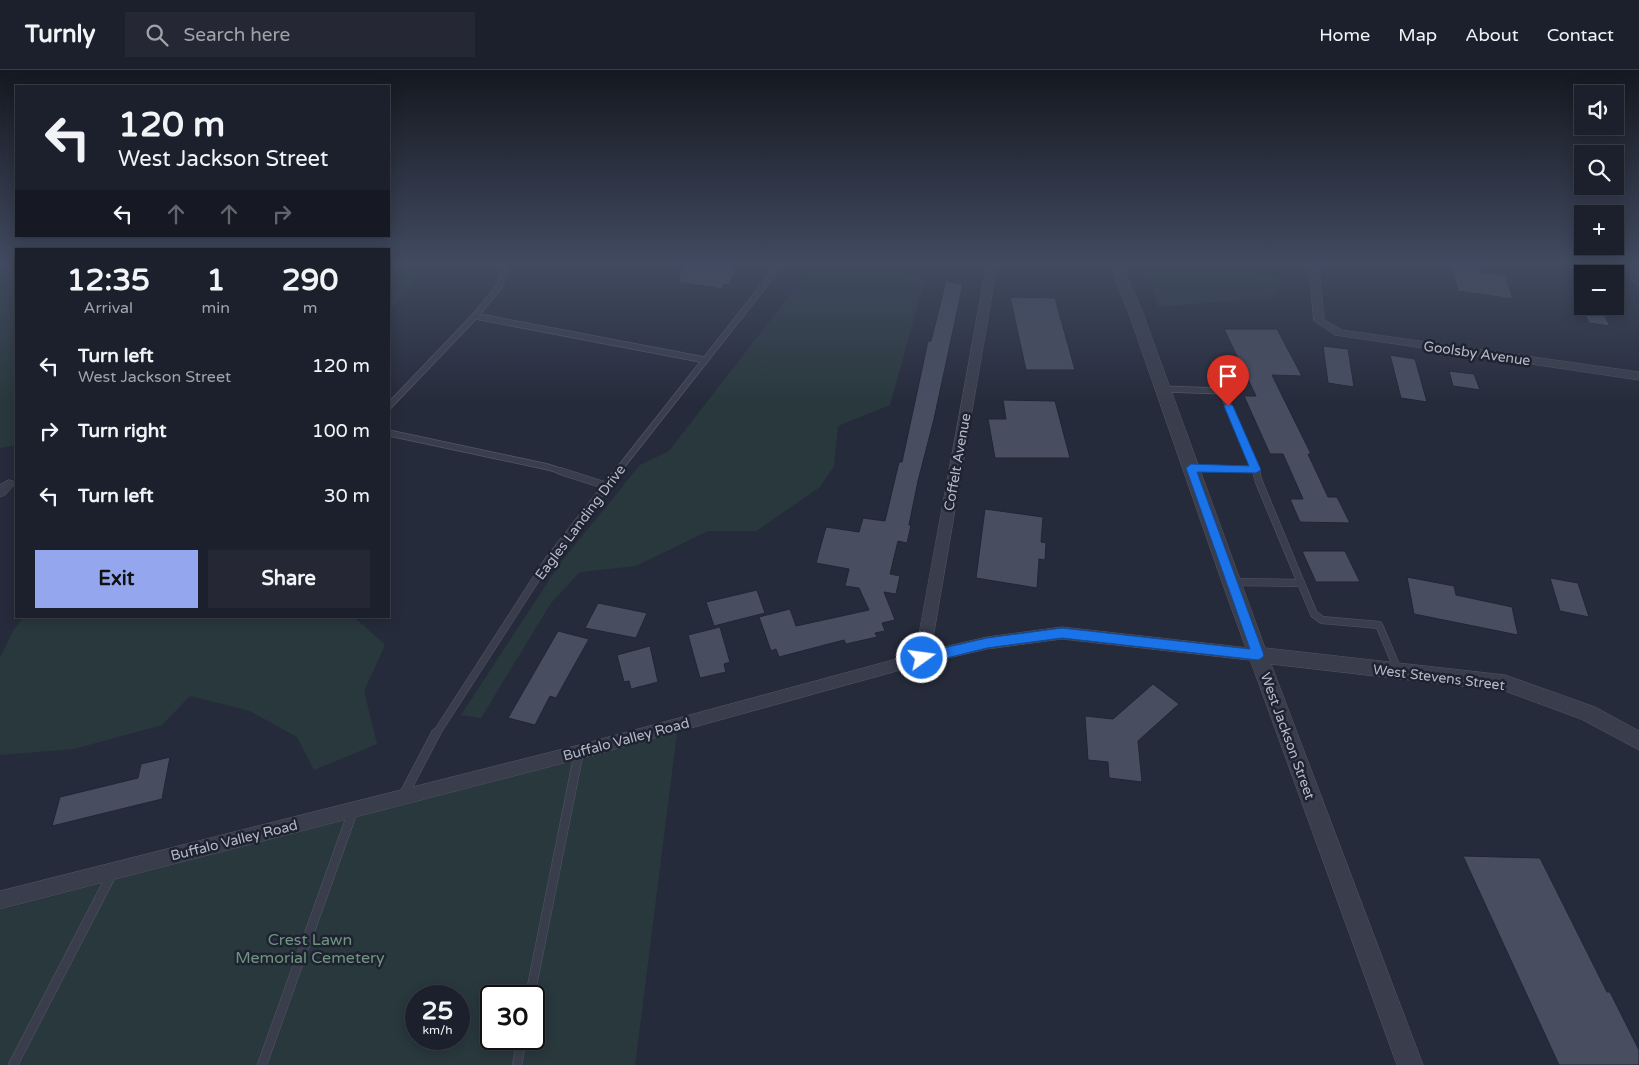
<!DOCTYPE html>
<meta charset="utf-8">
<style>
:root{--surface:#1c202c;--page:#252834;--text:#f1f3f6;--muted:#a0a3a9;--line:#3a3e48;--accent:#94a6ed}
body{margin:0;font-family:"Varela Round",sans-serif;background:var(--page);color:var(--text);height:100vh;display:flex;flex-direction:column;font-size:19px;white-space:nowrap}
*{box-sizing:border-box;margin:0}
p{font-size:16px;color:var(--muted)}
.icon{flex:none;width:28px;height:28px;fill:none;stroke:currentColor;stroke-width:2;stroke-linecap:round;stroke-linejoin:round}
.map{position:relative;flex:1;overflow:hidden}
.sheet{position:absolute;left:15px;top:178px;width:375px;height:370px;display:flex;flex-direction:column;background:var(--surface);border-radius:0px;box-shadow:0 2px 12px #0003,0 0 0 1px var(--line)}
.sheet>*{flex:none}
.guide{position:absolute;left:15px;top:15px;width:375px;height:152px;border-radius:0px;box-shadow:0 2px 12px #0003,0 0 0 1px var(--line);background:#1c202c;color:var(--text);overflow:hidden}
.fabs{position:absolute;left:1574px;top:15px;display:grid;gap:10px}
.fabs a{display:grid;place-items:center;width:50px;height:50px;border-radius:0px;background:var(--surface);box-shadow:0 2px 12px #0003,0 0 0 1px var(--line);font-size:25px}
.speed{position:absolute;left:405px;top:915px;display:flex;gap:10px;font-size:25px;font-weight:700;text-align:center}
.speed>*{display:grid;place-content:center;width:65px;height:65px;border-radius:50%;background:var(--surface);box-shadow:0 2px 12px #0003,0 0 0 1px var(--line);line-height:1}
.speed small{font-size:12px;font-weight:400}
.speed .limit{border:2px solid #111;border-radius:8px;background:#fff;color:#111}
.pin{position:absolute;display:grid;place-items:center;width:42px;height:42px;color:#fff;margin:-51px -21px;border-radius:50% 50% 50% 0;rotate:-45deg;box-shadow:0 0 5px #0007}
.pin .icon{rotate:45deg}
.me{position:absolute;width:55px;margin:-28px;rotate:76deg;stroke-linejoin:round;filter:drop-shadow(0 0 4px #0008)}
.turn{display:flex;align-items:center;gap:18px;height:105px;padding:0 20px;font-size:22px}
.turn .icon{width:65px;height:65px;stroke-width:2.5}
.turn b{display:block;font-size:35px;line-height:42px}
.lanes{display:flex;align-items:center;height:48px;padding:0 20px;background:#0003;justify-content:center;gap:25px;direction:ltr}
.lanes .off{opacity:.35}
.eta{display:flex;justify-content:space-evenly;align-items:center;height:85px;text-align:center}
.eta b{font-size:30px;font-weight:700;line-height:35px}
.primary-button{display:flex;gap:10px;margin-top:auto;padding:10px 20px}
.primary-button a{flex:1;height:58px;border-radius:0px;background:var(--accent);color:#111;font-size:20px;font-weight:700;line-height:58px;text-align:center}
.primary-button a+a{background:var(--page);color:var(--text)}
ul{padding:0;list-style:none}
li{display:flex;align-items:center;gap:15px;height:65px;padding:0 20px}
li div{flex:1}
li b{display:block;font-size:19px}
li em{font-style:normal}
header{display:flex;align-items:center;gap:30px;box-sizing:border-box;height:70px;padding:0 25px;background:var(--surface);border-bottom:1px solid var(--line)}
header strong{font-size:24px}
nav{display:flex;gap:28px;margin-inline-start:auto;font-size:18px}
.search{width:350px;height:45px;background:var(--page);display:flex;align-items:center;gap:12px;box-sizing:border-box;padding:0 18px;border-radius:0px;color:var(--muted);font-size:19px}
.map>svg:first-child{display:block}
.green{fill:#29383d;fill-rule:evenodd}
.building{fill:#484e60;stroke:#212533}
.lines{fill:none;stroke-linecap:round;stroke-linejoin:round}
.service-far2-casing{stroke:#525664;stroke-width:7}
.service-far1-casing{stroke:#525664;stroke-width:8}
.service-casing{stroke:#525664;stroke-width:10}
.minor-casing{stroke:#525664;stroke-width:1}
.tertiary-casing{stroke:#525664;stroke-width:1}
.service-far2{stroke:#3a3e4c;stroke-width:5.5}
.service-far1{stroke:#3a3e4c;stroke-width:7}
.service{stroke:#3a3e4c;stroke-width:9}
.minor{fill:#3a3e4c;fill-rule:evenodd}
.tertiary{fill:#3a3e4c;fill-rule:evenodd}
.route{fill:#1a73e8;stroke:#114b97}
.labels{text-anchor:middle;stroke-width:5;stroke-linejoin:round;paint-order:stroke}
.street-label{font-size:14px;fill:#b6b9c7;stroke:#1f2331}
.near-park-label{font-size:16px;fill:#6f957f;stroke:#1f2331}
</style>
<header>
<strong>Turnly</strong>
<div class="search"><svg class="icon" aria-label="search" viewBox="0 0 24 24"><circle cx="10" cy="10" r="6"/><path d="M15 15l6 6"/></svg>Search here</div>
<nav><a>Home</a><a>Map</a><a>About</a><a>Contact</a></nav>
</header>
<div class="map">
<svg width="1639" height="995" viewBox="0 0 1639 995">
<rect width="100%" height="100%" fill="#262b3b"/>
<g class="green">
<polygon points="0,195 16,195 16,375 0,378"/>
<polygon points="389,195 430,195 389,241"/>
<polygon points="813,195 854,195 926,206 890,335 838,356 834,396 820,417 756,461 708,461 636,496 580,502 551,533 481,648 461,645 561,492 640,395 669,381"/>
<polygon points="1142,195 1240,195 1240,200 1286,209 1270,228 1158,237 1152,217"/>
<polygon points="25,546 353,546 385,575 364,621 377,674 314,700 297,667 250,641 190,626 162,655 74,679 0,685 0,588 14,559"/>
<path d="M677 663 635 995H0V840ZM416 926H459V969H416ZM491 926H534V969H491Z"/>
</g>
<g class="building">
<polygon points="685,195 722,195 734,197 732,201 736,202 728,215 724,214 722,219 678,212 681,207 677,206"/>
<polygon points="1451,195 1479,195 1481,202 1505,205 1513,229 1458,221"/>
<polygon points="946,211 963,214 934,349 918,411 909,455 911,455 907,473 898,471 890,504 900,506 896,524 884,522 895,550 882,553 885,561 875,563 877,567 846,574 844,570 779,587 776,579 771,581 759,547 790,539 796,556 869,540 859,518 845,516 849,499 816,493 826,457 859,462 863,448 885,451 899,392 902,392 928,271 931,271"/>
<polygon points="1010,227 1055,228 1075,300 1026,300"/>
<polygon points="1580,234 1600,237 1610,256 1589,253"/>
<polygon points="1224,259 1277,259 1302,306 1272,305 1311,384 1308,384 1328,427 1337,427 1350,453 1300,452 1290,429 1303,429 1283,384 1270,384 1244,326 1256,326"/>
<polygon points="1323,276 1348,279 1354,317 1328,313"/>
<polygon points="1390,285 1415,289 1427,332 1401,328"/>
<polygon points="1449,301 1474,304 1480,320 1453,316"/>
<polygon points="1003,330 1055,331 1070,388 995,388 988,349 1006,349"/>
<polygon points="985,439 1043,447 1041,472 1046,473 1045,490 1039,489 1037,518 976,508"/>
<polygon points="1302,481 1345,481 1360,512 1316,512"/>
<polygon points="1407,507 1454,516 1456,525 1512,537 1518,565 1414,544"/>
<polygon points="1550,508 1578,513 1589,547 1560,541"/>
<polygon points="757,520 765,543 714,556 706,532"/>
<polygon points="598,533 647,543 636,568 585,558"/>
<polygon points="720,557 730,592 724,594 726,602 700,608 688,565"/>
<polygon points="558,561 589,569 556,628 550,626 535,655 508,648"/>
<polygon points="650,576 658,612 631,619 629,611 624,612 617,585"/>
<polygon points="1153,614 1179,634 1138,671 1142,712 1109,708 1108,692 1088,690 1085,646 1113,649"/>
<polygon points="170,687 162,729 52,756 60,727 138,708 141,694"/>
<polygon points="1463,786 1540,788 1607,922 1610,922 1639,980 1639,995 1559,995"/>
</g>
<g class="lines">
<defs>
<g id="service-far2">
<polyline points="475,246 705,290"/>
<polyline points="1163,319 1222,321 1256,399 1191,398"/>
<polyline points="389,336 475,246 499,217 505,202 501,195"/>
<polyline points="389,363 548,397 564,402"/>
<polyline points="1256,399 1257,402"/>
<polyline points="617,402 780,195"/>
</g>
<g id="service-far1">
<polyline points="560,401 607,416"/>
<polyline points="1232,512 1301,513 1259,412 1256,401"/>
<polyline points="1301,513 1314,544 1322,550 1379,555 1398,600"/>
<polyline points="436,664 547,492 618,401"/>
</g>
<g id="service">
<polyline points="403,726 436,663"/>
<polyline points="530,926 579,682"/>
<polyline points="13,995 112,804"/>
<polyline points="262,995 353,741"/>
<polyline points="517,995 522,969"/>
</g>
<g id="minor">
<polygon points="987,195 997,195 931,580 987,567 1062,557 1258,579 1263,581 1265,585 1263,589 1258,591 1062,569 987,579 922,594 579,689 0,839 0,821 579,675 915,584"/>
<polygon points="1309,195 1319,195 1324,250 1342,260 1639,302 1639,310 1335,265 1314,251"/>
<path d="M1627 195H1635C1639 202 1639 208 1639 216L1634 213 1626 197Z"/>
<polygon points="9,410 13,411 15,414 5,425 0,427 0,415"/>
</g>
<polygon id="tertiary" points="1110,195 1122,195 1142,241 1265,578 1505,605 1595,637 1639,661 1639,680 1581,649 1505,621 1271,594 1423,995 1397,995 1222,512 1128,241"/>
</defs>
<use href="#service-far2" class="service-far2-casing"/>
<use href="#service-far1" class="service-far1-casing"/>
<use href="#service" class="service-casing"/>
<use href="#minor" class="minor-casing"/>
<use href="#tertiary" class="tertiary-casing"/>
<use href="#service-far2" class="service-far2"/>
<use href="#service-far1" class="service-far1"/>
<use href="#service" class="service"/>
<use href="#minor" class="minor"/>
<use href="#tertiary" class="tertiary"/>
</g>
<linearGradient id="sky" x2="0" y2="1"><stop stop-color="#151820"/><stop offset="0.58" stop-color="#414a60"/><stop offset="1" stop-color="#414a60" stop-opacity="0"/></linearGradient>
<rect width="1639" height="334" fill="url(#sky)"/>
<polygon class="route" points="1228,333 1233,336 1261,400 1256,403 1197,402 1264,585 1262,588 1258,590 1062,568 987,578 922,594 917,592 915,588 917,585 922,583 987,568 1062,558 1250,579 1186,398 1191,394 1249,396 1224,336"/>
<g class="labels">
<g class="street-label">
<text transform="translate(1477 283) rotate(8)" y="5">Goolsby Avenue</text>
<text transform="translate(957 392) rotate(-80)" y="5">Coffelt Avenue</text>
<text transform="translate(580 452) rotate(-53)" y="5">Eagles Landing Drive</text>
<text transform="translate(1439 607) rotate(7)" y="5">West Stevens Street</text>
<text transform="translate(1288 666) rotate(70)" y="5">West Jackson Street</text>
<text transform="translate(626 669) rotate(-15)" y="5">Buffalo Valley Road</text>
<text transform="translate(234 770) rotate(-14)" y="5">Buffalo Valley Road</text>
</g>
<g class="near-park-label">
<text x="310" y="875">Crest Lawn<tspan x="310" dy="18">Memorial Cemetery</tspan></text>
</g>
</g>
</svg>
<div class="fabs">
<a><svg class="icon" aria-label="sound" viewBox="0 0 24 24"><path d="M4 9h4l5-4v14l-5-4H4zM17 9q2 3 0 6"/></svg></a>
<a><svg class="icon" aria-label="search" viewBox="0 0 24 24"><circle cx="10" cy="10" r="6"/><path d="M15 15l6 6"/></svg></a>
<a>+</a>
<a>−</a>
</div>
<div class="speed"><div>25<small>km/h</small></div><div class="limit">30</div></div>
<div class="pin" style="left:1228px;top:336px;background:#d93025"><svg class="icon" aria-label="arrive" viewBox="0 0 24 24"><path d="M6 21V4h12l-3 4 3 4H6"/></svg></div>
<svg class="me" style="left:922px;top:588px" viewBox="-20 -20 40 40"><circle r="17" fill="#1a73e8" stroke="#fff" stroke-width="3"/><path d="M0-11L8 9 0 5-8 9z" fill="#fff"/></svg>
<div class="guide">
<div class="turn"><svg class="icon" aria-label="left" viewBox="0 0 24 24"><path d="M17 20v-9H6M10 6l-5 5 5 5"/></svg><div><b>120 m</b>West Jackson Street</div></div>
<div class="lanes"><svg class="icon" aria-label="left" viewBox="0 0 24 24"><path d="M17 20v-9H6M10 6l-5 5 5 5"/></svg><svg class="icon off" aria-label="ahead" viewBox="0 0 24 24"><path d="M12 20V5M6 11l6-6 6 6"/></svg><svg class="icon off" aria-label="ahead" viewBox="0 0 24 24"><path d="M12 20V5M6 11l6-6 6 6"/></svg><svg class="icon off" aria-label="right" viewBox="0 0 24 24"><path d="M7 20v-9h11M14 6l5 5-5 5"/></svg></div>
</div>
<section class="sheet">
<div class="eta">
<div><b>12:35</b><p>Arrival</p></div>
<div><b>1</b><p>min</p></div>
<div><b>290</b><p>m</p></div>
</div>
<ul>
<li><svg class="icon" aria-label="left" viewBox="0 0 24 24"><path d="M17 20v-9H6M10 6l-5 5 5 5"/></svg><div><b>Turn left</b><p>West Jackson Street</p></div><em>120 m</em></li>
<li><svg class="icon" aria-label="right" viewBox="0 0 24 24"><path d="M7 20v-9h11M14 6l5 5-5 5"/></svg><div><b>Turn right</b></div><em>100 m</em></li>
<li><svg class="icon" aria-label="left" viewBox="0 0 24 24"><path d="M17 20v-9H6M10 6l-5 5 5 5"/></svg><div><b>Turn left</b></div><em>30 m</em></li>
</ul>
<div class="primary-button"><a>Exit</a><a>Share</a></div>
</section>
</div>
